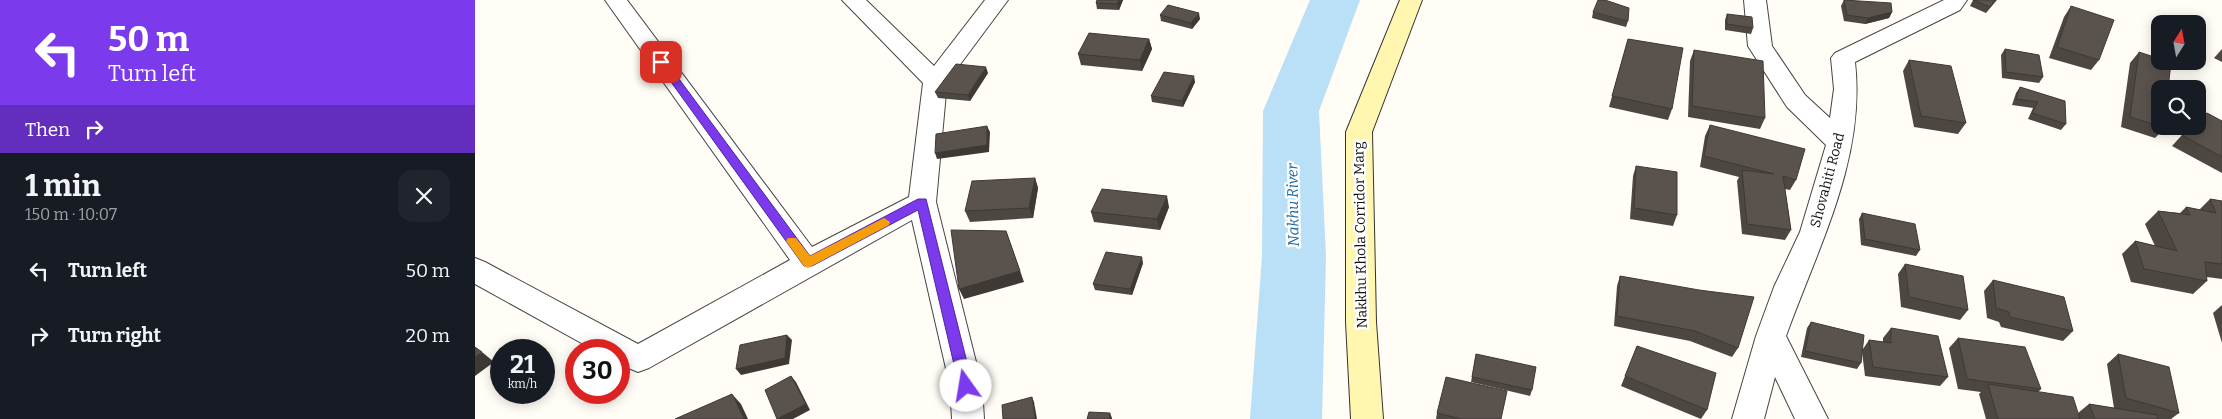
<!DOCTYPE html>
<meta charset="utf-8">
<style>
:root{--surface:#171b24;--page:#20242c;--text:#f1f3f6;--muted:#9ea1a6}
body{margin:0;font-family:Bitter,serif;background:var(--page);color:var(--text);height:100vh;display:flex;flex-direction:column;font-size:19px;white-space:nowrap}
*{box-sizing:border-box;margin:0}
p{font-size:16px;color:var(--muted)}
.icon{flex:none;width:28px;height:28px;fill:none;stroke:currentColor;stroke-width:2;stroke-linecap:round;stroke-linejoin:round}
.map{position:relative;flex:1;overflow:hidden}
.sheet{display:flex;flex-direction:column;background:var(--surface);width:475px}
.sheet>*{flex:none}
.hud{background:#7c3aed;color:#fff;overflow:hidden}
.needle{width:32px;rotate:11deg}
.fabs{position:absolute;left:1676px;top:15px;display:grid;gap:10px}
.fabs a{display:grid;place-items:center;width:55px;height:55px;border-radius:10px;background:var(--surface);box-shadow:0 2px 12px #0003;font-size:25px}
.speed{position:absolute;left:15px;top:339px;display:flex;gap:10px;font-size:25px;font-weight:700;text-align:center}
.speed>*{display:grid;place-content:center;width:65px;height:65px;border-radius:50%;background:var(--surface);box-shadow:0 2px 12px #0003;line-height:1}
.speed small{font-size:12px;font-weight:400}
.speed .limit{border:8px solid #d22;background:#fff;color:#111}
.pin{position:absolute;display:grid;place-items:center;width:42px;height:42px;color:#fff;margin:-21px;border-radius:10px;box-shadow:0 2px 8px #0006}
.me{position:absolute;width:55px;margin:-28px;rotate:347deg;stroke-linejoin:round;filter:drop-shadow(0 0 4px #0008)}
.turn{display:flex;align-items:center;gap:18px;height:105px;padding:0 25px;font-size:22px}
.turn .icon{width:65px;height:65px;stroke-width:2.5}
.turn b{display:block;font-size:35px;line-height:42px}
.then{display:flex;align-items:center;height:48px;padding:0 25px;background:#0003;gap:10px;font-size:19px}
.round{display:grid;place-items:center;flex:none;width:52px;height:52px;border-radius:15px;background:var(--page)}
.head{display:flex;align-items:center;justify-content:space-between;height:85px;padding:0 25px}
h1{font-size:30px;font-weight:700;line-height:38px}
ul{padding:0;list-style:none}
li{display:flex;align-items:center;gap:15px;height:65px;padding:0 25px}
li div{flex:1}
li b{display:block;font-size:19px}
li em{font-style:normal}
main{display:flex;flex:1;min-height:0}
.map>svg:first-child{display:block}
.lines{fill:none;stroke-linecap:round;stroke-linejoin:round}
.river{fill:#b9e0f7;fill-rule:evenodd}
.street-casing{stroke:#444;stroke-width:2}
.secondary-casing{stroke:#333;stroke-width:2}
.street{fill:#fff;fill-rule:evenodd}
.secondary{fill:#fff6b0;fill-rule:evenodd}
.wall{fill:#4d4742}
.shaded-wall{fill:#3f3936}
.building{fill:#5a524d;stroke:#3f3936}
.route{fill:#7c3aed;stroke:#51269a}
.slow{fill:#f59e0b}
.labels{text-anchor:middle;stroke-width:5;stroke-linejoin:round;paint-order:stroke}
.street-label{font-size:14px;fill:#111;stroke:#fff}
.water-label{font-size:15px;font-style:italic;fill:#1768a6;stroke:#fff}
</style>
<main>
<section class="sheet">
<div class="hud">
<div class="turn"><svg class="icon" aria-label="left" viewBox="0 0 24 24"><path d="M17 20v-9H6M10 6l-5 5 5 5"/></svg><div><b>50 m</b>Turn left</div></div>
<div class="then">Then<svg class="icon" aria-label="right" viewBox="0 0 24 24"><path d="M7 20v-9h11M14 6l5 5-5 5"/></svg></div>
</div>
<div class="head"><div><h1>1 min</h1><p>150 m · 10:07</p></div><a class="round"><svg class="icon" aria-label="close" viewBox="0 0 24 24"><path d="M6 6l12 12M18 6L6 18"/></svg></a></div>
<ul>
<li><svg class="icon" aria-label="left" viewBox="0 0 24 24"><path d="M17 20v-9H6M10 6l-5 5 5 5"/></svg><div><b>Turn left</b></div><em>50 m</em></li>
<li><svg class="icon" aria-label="right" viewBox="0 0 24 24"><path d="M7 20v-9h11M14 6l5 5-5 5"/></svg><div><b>Turn right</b></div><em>20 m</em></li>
</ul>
</section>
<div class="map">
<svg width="1747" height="419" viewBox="0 0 1747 419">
<rect width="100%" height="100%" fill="#fffdf5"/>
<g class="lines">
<polygon class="river" points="835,0 885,0 844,111 851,256 847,419 775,419 787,256 788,111"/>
<defs>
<g id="street">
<polygon points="130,0 152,0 337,247 434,197 448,83 367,0 391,0 459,66 510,0 533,0 472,82 461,202 507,386 509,419 477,419 475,386 437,220 174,368 163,372 144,364 144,350 119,350 0,284 0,258 10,262 163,344 315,260"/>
<path d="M1269 0H1291L1297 46 1330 95 1355 118 1359 89 1356 58 1360 53 1469 0H1492L1485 10 1380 62C1391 159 1343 247 1311 336L1353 419H1320L1300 377 1289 419H1257L1281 336 1299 287 1325 232 1351 145 1312 107 1273 46Z"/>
</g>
<polygon id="secondary" points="925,0 947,0 897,132 901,322 908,419 876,419 871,322 871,132"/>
</defs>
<use href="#street" class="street-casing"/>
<use href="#secondary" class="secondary-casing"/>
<use href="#street" class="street"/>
<use href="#secondary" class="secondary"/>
</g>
<g class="wall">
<polygon points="622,0 648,0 644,10 622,9 621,3"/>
<polygon points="1369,0 1417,12 1414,18 1390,24 1369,21 1366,6"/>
<polygon points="1498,0 1522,0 1511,13 1495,6"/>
<polygon points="1596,6 1624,60 1616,70 1574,58 1589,17"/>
<polygon points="1118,12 1153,21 1151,27 1117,18"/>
<polygon points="1252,14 1278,28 1276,34 1250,30 1250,20"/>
<polygon points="685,15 725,19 717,29 686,21"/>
<polygon points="674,39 677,49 667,71 606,65 603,54"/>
<polygon points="1153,39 1197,109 1193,120 1134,107"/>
<polygon points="1530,49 1568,77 1564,83 1527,78 1526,55"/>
<polygon points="1747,49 1747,62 1739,58"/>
<polygon points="1219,50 1290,118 1285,129 1213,117 1215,61"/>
<polygon points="1664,52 1690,128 1680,138 1646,127 1655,63"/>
<polygon points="1434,60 1491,123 1483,134 1439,127 1428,71"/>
<polygon points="513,73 495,101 463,98 460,92"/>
<polygon points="720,82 708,107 677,102 676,96"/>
<polygon points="1545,87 1591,124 1586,130 1553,119 1558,108 1537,105 1541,93"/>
<polygon points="1747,121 1747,173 1697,146 1707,135"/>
<polygon points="1235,125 1321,180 1315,190 1310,189 1316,230 1310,240 1267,234 1262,181 1264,177 1225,167 1230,136"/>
<polygon points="1161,166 1202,215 1198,226 1155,219 1158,176"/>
<polygon points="560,178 563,188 558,218 495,222 490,211"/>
<polygon points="1735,199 1747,201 1747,279 1732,277 1732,281 1718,294 1656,282 1647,254 1660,241 1680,246 1670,224 1683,211 1705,213 1711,207 1724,210"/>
<polygon points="694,207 685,230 619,222 616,212"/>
<polygon points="1387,213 1445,250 1441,256 1386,245 1384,219"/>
<polygon points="668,263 657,295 620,290 618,284"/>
<polygon points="1430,264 1493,310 1485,320 1426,307 1423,274"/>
<polygon points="1145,276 1263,348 1257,357 1215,341 1139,326 1142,286"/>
<polygon points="1518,280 1598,331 1588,341 1526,327 1524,322 1512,318 1509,291"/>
<polygon points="1747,305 1747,343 1738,313"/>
<polygon points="1336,322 1388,349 1394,340 1408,342 1408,338 1416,328 1473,377 1465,386 1390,376 1387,352 1386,363 1382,369 1326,357 1332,328"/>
<polygon points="1483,338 1566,389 1563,392 1603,413 1614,404 1639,408 1632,364 1643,354 1704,413 1696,419 1511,419 1504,394 1506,392 1483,389 1474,348"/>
<polygon points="1162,346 1232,410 1226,419 1146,386"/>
<polygon points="1001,354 1057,390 1055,396 996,382"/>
<polygon points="962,413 1026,419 961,419"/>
</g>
<g class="shaded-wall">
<polygon points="644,0 648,0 644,10 642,4"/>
<polygon points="1417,12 1414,18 1390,24 1393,18"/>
<polygon points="724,13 725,19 717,29 716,23"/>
<polygon points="674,39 677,49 667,71 665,60"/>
<polygon points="511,67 513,73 495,101 493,95"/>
<polygon points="719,76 720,82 708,107 707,101"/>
<polygon points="512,126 515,132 514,152 462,159 460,153"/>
<polygon points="560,178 563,188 558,218 554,208"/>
<polygon points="692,196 694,207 685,230 682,219"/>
<polygon points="531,231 549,282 489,299 484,289"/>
<polygon points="667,257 668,263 657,295 655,289"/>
<polygon points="312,335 317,340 314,364 266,375 261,369"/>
<polygon points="7,352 19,362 0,376 0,357"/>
<polygon points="316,376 321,382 335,410 318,419 303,419"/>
<polygon points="257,394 266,404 273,419 269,419"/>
<polygon points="557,397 559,402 562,419 560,419"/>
<polygon points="635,413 637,418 637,419 634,419"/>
</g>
<g class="building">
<polygon points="622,0 644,0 642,4 621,3"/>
<polygon points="1123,0 1130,0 1154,8 1153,21 1118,12"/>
<polygon points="1369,0 1416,3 1417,12 1393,18 1372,15"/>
<polygon points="1498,0 1520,0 1515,7"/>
<polygon points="693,5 724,13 716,23 685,15"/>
<polygon points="1596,6 1639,20 1624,60 1582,47"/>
<polygon points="1252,14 1277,17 1278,28 1252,24"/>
<polygon points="614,33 674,39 665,60 603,54"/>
<polygon points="1153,39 1208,48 1197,109 1137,96"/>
<polygon points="1530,49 1564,55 1568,77 1531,72"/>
<polygon points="1219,50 1288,61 1290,118 1217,106"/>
<polygon points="1664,52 1685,59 1685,61 1696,62 1693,89 1685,89 1685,126 1655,117"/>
<polygon points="1434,60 1476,66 1491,123 1446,116"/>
<polygon points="481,64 511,67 493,95 460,92"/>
<polygon points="689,72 719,76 707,101 676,96"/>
<polygon points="1545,87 1590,101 1591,124 1557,113 1563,102 1541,99"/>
<polygon points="1732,113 1747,121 1747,157 1707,135 1717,126 1722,126 1722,121"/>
<polygon points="1235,125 1330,149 1321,180 1308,176 1316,230 1272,224 1267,170 1299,174 1229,156"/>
<polygon points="512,126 512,145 460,153 461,134"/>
<polygon points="1161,166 1202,172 1202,215 1159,208"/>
<polygon points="560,178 554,208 490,211 497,181"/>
<polygon points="627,189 692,196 682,219 616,212"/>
<polygon points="1735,199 1747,201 1747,264 1730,262 1732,281 1669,269 1660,241 1702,251 1683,211 1715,215 1711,207 1741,213"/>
<polygon points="1387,213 1440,224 1445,250 1390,239"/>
<polygon points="476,230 531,231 545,271 484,289"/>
<polygon points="631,252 667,257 655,289 618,284"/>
<polygon points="1430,264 1488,276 1493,310 1434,297"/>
<polygon points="1145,276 1224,290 1279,297 1263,348 1220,331 1142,316"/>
<polygon points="1518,280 1589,297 1598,331 1535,317 1534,312 1521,308"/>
<polygon points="1336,322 1389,335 1386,363 1330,351"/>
<polygon points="1416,328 1463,336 1473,377 1398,367 1394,340 1416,343"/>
<polygon points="312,335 310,358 261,369 265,345"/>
<polygon points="1483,338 1550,347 1566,389 1492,379"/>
<polygon points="1162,346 1241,373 1232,410 1150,376"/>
<polygon points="0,347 7,352 0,357"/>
<polygon points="1001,354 1061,367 1057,390 997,377"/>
<polygon points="1643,354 1694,367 1704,413 1651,398"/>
<polygon points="316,376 331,404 302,419 290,390"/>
<polygon points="971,377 1032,391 1026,419 986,419 962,413"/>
<polygon points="1513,384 1598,397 1605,419 1523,419"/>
<polygon points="257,394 269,419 200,419"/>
<polygon points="557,397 560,419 528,419 527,405"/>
<polygon points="1614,404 1682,415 1683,419 1620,419"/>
<polygon points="614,412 635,413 634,419 612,419"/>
</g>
<polygon class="route" points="186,59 190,60 335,256 443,199 451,199 498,386 496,390 486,390 484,386 443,210 337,266 329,266 183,64 181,62"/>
<polygon class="slow" points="409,218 415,222 414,225 333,268 329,266 311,241 313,238 321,238 335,256"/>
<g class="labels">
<g class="street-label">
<text transform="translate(1352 180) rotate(-75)" y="5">Shovahiti Road</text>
<text transform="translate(885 235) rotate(-91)" y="5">Nakkhu Khola Corridor Marg</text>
</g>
<g class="water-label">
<text transform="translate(818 205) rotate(-91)" y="5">Nakhu River</text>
</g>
</g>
</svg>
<div class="fabs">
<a><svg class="needle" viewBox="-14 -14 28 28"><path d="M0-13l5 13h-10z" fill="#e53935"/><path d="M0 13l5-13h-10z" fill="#9ea1a6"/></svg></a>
<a><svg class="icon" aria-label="search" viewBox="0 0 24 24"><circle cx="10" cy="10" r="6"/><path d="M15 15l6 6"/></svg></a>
</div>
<div class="speed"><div>21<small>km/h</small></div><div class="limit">30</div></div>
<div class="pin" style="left:186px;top:62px;background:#d93025"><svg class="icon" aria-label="arrive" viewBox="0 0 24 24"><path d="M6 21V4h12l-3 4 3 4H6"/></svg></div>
<svg class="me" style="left:491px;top:386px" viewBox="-20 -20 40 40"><circle r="19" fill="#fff"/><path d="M0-13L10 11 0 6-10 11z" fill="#7c3aed"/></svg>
</div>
</main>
